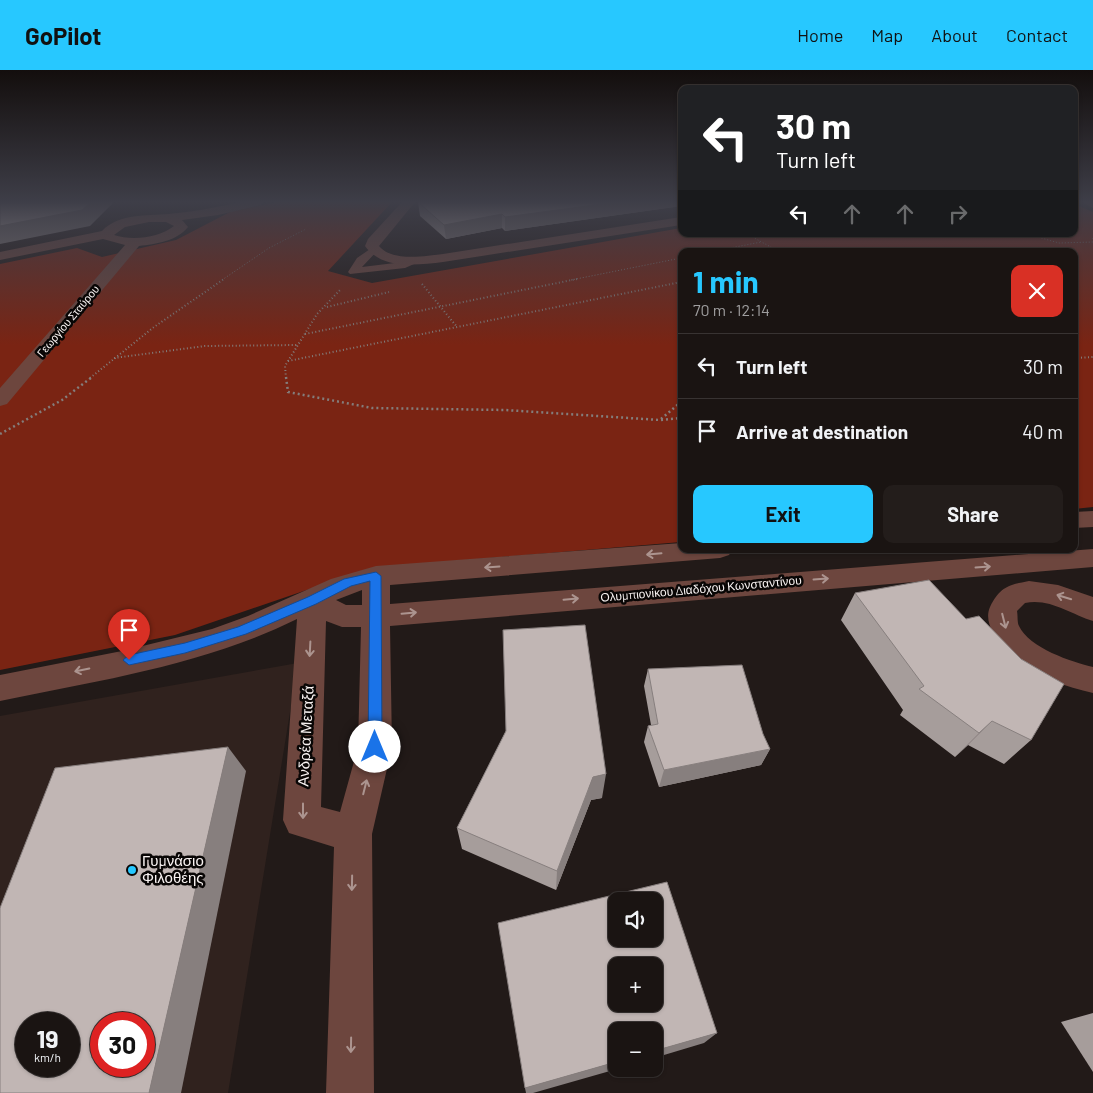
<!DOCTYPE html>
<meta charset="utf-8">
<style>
:root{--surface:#1a1412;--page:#231d1b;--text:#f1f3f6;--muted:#9f9e9f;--line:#383332;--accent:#27c8ff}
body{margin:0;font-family:Barlow,sans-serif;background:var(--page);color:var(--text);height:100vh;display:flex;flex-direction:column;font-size:19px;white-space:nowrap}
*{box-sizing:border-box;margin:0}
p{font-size:16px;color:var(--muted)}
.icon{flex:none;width:28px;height:28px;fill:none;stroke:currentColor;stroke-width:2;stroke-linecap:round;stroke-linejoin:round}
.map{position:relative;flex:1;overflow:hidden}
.panel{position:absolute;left:678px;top:178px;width:400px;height:305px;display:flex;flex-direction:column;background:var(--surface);border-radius:10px;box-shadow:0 1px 4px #0004,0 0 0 1px var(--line)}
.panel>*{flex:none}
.top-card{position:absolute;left:678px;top:15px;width:400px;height:152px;border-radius:10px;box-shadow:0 1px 4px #0004,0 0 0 1px var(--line);background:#202124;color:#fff;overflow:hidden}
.tools{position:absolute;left:608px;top:822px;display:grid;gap:10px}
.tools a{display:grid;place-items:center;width:55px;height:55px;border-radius:10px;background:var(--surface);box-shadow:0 1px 4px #0004,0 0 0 1px var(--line);font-size:25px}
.speed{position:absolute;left:15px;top:942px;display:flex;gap:10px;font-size:25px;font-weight:700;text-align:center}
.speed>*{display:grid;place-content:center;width:65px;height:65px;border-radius:50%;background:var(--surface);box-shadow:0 1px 4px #0004,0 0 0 1px var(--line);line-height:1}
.speed small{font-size:12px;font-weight:400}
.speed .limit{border:8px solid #d22;background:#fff;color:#111}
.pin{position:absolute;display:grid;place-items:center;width:42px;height:42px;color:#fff;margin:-51px -21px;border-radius:50% 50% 50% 0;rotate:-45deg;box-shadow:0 0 5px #0007}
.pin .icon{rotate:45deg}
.me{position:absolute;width:55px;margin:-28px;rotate:0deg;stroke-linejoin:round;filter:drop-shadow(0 0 4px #0008)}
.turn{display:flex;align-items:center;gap:18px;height:105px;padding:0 15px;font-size:22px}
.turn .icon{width:65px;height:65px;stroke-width:2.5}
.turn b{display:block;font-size:35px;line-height:42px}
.lanes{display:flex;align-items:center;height:48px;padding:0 15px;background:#0003;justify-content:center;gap:25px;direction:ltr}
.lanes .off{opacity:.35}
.round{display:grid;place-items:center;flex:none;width:52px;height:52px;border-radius:10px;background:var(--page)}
.overview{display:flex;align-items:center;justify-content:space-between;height:85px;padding:0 15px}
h1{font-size:30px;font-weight:700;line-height:38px;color:var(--accent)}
.action{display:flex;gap:10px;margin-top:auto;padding:10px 15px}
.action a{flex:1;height:58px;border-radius:10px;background:var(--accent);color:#111;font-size:20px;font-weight:700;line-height:58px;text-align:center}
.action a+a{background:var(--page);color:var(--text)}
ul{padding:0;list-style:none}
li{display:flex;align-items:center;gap:15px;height:65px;padding:0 15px;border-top:1px solid var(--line)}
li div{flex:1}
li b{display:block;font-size:19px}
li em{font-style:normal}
header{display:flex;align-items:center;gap:30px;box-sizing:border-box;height:70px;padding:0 25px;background:var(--accent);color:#111}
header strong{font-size:24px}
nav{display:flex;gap:28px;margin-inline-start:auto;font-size:18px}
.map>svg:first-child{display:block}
.built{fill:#30221e;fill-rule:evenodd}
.forest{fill:#7a2413}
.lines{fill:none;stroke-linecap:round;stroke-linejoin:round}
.path-far2{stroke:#847d7b;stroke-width:1;stroke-dasharray:1 2;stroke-linecap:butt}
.path-far1{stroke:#847d7b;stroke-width:2;stroke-dasharray:1 2.5;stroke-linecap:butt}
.path{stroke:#847d7b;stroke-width:2.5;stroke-dasharray:2 3;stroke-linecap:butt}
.lane{fill:#6d463e;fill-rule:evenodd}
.street{fill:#6d463e;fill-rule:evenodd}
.wall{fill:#a69d9b}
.shaded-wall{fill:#877f7e}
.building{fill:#c1b6b4;stroke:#877f7e;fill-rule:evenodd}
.oneway{stroke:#ac948f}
.route{fill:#1a73e8;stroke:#114b97}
.poi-dot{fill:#27c8ff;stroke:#090605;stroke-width:2}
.labels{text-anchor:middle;stroke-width:5;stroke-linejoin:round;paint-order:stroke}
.far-street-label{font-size:11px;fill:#f9f3f2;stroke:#090605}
.street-label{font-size:12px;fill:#f9f3f2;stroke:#090605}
.near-street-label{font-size:15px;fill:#f9f3f2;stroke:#090605}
.near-poi-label{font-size:15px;fill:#f9f3f2;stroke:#090605;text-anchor:start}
</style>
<header>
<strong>GoPilot</strong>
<nav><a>Home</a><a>Map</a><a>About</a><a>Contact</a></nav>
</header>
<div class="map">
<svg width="1093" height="1023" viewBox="0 0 1093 1023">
<rect width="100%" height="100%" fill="#221a18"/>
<path class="built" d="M298 593 228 1023H0V646ZM26 954H69V996H26ZM101 954H144V996H101Z"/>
<polygon class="forest" points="277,132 392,132 328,201 372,213 681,158 681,164 1074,164 1074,134 1093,142 1093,437 1074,439 1074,181 681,181 681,472 371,498 175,565 0,600 0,194 77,178 102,187 176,170 230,142"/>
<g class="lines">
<g class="path-far2">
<polyline points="747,164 778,181"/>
<polyline points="1027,164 1059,173 1093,172"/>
<polyline points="1093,168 1093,170"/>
<polyline points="715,181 761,172"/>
<polyline points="222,210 269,178 306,159"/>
<polyline points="571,210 681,188"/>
</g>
<g class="path-far1">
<polyline points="422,214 457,257"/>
<polyline points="327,237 389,222"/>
<polyline points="305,264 577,209"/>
<polyline points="114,288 205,276 297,275"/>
<polyline points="1074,288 1093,287"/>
<polyline points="288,291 681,212"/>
<polyline points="90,308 154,257 224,209"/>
<polyline points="286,308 285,296 317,244 341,219"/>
</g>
<g class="path">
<polyline points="286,307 288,322 372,338 505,340 660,350 681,348"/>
<polyline points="661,349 681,332"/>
<polyline points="0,364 62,330 92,307"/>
</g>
<polygon class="lane" points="373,177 378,180 362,197 403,192 417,187 423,190 405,198 350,204 348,202 357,188"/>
<g class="street">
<path d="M241 132H263L261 135 218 145 182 150 188 157C177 171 156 174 139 176L7 334 0 336V318L125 175 103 169 0 190V182L102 161C119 143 147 146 168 144 193 142 217 137 241 132ZM149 152H166L174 156C159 168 132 171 114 165L125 157Z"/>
<path d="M402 132H415L379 176C392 192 425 186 443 184L681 147V155L443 192C417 195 382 200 365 176L368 169Z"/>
<polygon points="1082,132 1093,132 1093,138"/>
<polygon points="1093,441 1093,457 1074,458 1074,442"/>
<path d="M681 473V479H733L729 485 720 488 390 515V534L1093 479V497L390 556 392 677 372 764 374 1023H326L334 777 289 763 283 750 297 549C204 595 100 610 0 631V605L122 581 212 559 248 546 331 509 376 496ZM362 520V535H346L336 530ZM326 551 342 557H361L358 677 340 742 321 737Z"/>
<path d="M1029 511 1058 515 1093 527V551C1070 544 1050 528 1025 533L1017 541C1018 546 1017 552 1019 556 1029 578 1072 592 1093 597V623C1055 614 1011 600 993 563 989 555 986 546 990 537 1000 517 1008 515 1029 511Z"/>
</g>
</g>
<g class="wall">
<polygon points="418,132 681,132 681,136 505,161 502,158 446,169 420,146"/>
<polygon points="855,523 1031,670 1004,694 968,675 955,687 900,645 903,640 841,550"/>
<polygon points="648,599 770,679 761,695 659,717 644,672 648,656 651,655 644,616"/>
<polygon points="506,661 602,728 591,730 556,820 462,779 457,758"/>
<polygon points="1093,943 1093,1002 1061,952"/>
</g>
<g class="shaded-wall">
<polygon points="91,132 114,132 90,156 0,174 0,156"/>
<polygon points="617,132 681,132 681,136 505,161 505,147"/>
<polygon points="502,144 502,158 446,169 444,155"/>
<polygon points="992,651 968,675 955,687 979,663"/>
<polygon points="228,677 246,701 181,1023 149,1023"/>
<polygon points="770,679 761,695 659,717 664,700"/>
<polygon points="606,704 602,728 591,730 556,820 557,801 593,707"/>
<polygon points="717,963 704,973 654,988 654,981"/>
<polygon points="616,992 617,999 533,1023 526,1023 525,1018"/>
</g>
<g class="building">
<polygon points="0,132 91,132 82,140 0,156"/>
<polygon points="418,132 617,132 505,147 502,144 444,155"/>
<polygon points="929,510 966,549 979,546 1021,589 1064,614 1031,670 992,651 979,663 919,619 924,616 855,523"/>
<polygon points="585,555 606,704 593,707 557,801 457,758 506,661 503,560"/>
<polygon points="742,595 763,664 770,679 664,700 648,656 658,654 648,599"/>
<path d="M228 677 149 1023H0V838L55 698ZM26 954H69V996H26ZM101 954H144V996H101Z"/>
<path d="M667 812 717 963 654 981V961H616V992L525 1018 498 853ZM616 831H654V869H616ZM616 896H654V934H616Z"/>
</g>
<defs><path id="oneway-shaft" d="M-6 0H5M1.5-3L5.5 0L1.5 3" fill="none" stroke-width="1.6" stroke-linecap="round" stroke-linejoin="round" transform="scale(1.25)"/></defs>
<g class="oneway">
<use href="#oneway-shaft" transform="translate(654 484) rotate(175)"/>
<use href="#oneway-shaft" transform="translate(492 497) rotate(176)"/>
<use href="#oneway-shaft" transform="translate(983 497) rotate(-4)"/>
<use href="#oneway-shaft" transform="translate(821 509) rotate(-4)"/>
<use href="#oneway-shaft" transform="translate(1064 527) rotate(-163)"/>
<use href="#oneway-shaft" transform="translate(571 529) rotate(-5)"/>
<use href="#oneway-shaft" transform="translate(409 543) rotate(-5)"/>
<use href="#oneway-shaft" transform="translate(1004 551) rotate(76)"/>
<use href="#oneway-shaft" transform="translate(310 579) rotate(93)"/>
<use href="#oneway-shaft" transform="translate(82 600) rotate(168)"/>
<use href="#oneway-shaft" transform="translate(365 717) rotate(-76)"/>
<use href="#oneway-shaft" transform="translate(303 741) rotate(90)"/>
<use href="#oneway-shaft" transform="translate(352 813) rotate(91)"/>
<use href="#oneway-shaft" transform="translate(351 975) rotate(91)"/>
</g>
<linearGradient id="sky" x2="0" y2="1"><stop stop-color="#130e0d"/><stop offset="0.48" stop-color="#3e3e48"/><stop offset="1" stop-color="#3e3e48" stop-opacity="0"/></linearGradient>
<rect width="1093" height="275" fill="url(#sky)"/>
<polygon class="route" points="376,502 381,506 382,677 380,682 375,684 370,682 368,677 370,511 351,516 316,534 246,564 185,583 129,595 123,590 129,585 185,573 238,557 308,527 344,509"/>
<circle class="poi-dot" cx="132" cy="800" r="5"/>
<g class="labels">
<g class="far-street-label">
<text transform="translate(68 251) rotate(-50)" y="4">Γεωργίου Σταύρου</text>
</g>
<g class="street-label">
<text transform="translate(701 519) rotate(-5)" y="4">Ολυμπιονίκου Διαδόχου Κωνσταντίνου</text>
</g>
<g class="near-street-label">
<text transform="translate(306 666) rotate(-87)" y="5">Ανδρέα Μεταξά</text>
</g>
<g class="near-poi-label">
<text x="142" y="796">Γυμνάσιο<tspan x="142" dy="17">Φιλοθέης</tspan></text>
</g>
</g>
</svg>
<div class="tools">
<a><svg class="icon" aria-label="sound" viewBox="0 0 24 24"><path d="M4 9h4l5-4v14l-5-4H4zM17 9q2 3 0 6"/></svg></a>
<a>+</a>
<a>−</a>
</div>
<div class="speed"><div>19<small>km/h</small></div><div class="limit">30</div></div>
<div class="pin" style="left:129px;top:590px;background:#d93025"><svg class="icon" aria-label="arrive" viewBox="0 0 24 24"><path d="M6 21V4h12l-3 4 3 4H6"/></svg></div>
<svg class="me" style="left:375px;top:677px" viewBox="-20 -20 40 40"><circle r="19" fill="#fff"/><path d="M0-13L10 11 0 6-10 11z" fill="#1a73e8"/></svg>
<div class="top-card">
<div class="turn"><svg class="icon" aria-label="left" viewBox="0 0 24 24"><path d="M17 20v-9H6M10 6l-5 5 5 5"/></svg><div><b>30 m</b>Turn left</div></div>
<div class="lanes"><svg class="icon" aria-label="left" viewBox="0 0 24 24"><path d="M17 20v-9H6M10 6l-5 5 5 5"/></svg><svg class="icon off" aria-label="ahead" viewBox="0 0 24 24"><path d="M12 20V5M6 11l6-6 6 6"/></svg><svg class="icon off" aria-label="ahead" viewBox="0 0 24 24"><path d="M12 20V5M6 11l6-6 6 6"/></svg><svg class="icon off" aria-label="right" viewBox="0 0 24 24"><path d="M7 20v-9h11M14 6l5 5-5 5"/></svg></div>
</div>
<section class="panel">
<div class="overview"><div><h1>1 min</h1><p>70 m · 12:14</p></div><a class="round" style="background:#d93025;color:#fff"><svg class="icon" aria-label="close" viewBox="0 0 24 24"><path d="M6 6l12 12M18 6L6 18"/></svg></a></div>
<ul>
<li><svg class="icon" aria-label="left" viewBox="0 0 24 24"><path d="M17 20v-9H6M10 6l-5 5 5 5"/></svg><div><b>Turn left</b></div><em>30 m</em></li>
<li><svg class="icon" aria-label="arrive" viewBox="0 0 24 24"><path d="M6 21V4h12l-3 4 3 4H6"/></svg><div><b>Arrive at destination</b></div><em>40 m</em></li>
</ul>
<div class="action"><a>Exit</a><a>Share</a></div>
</section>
</div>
